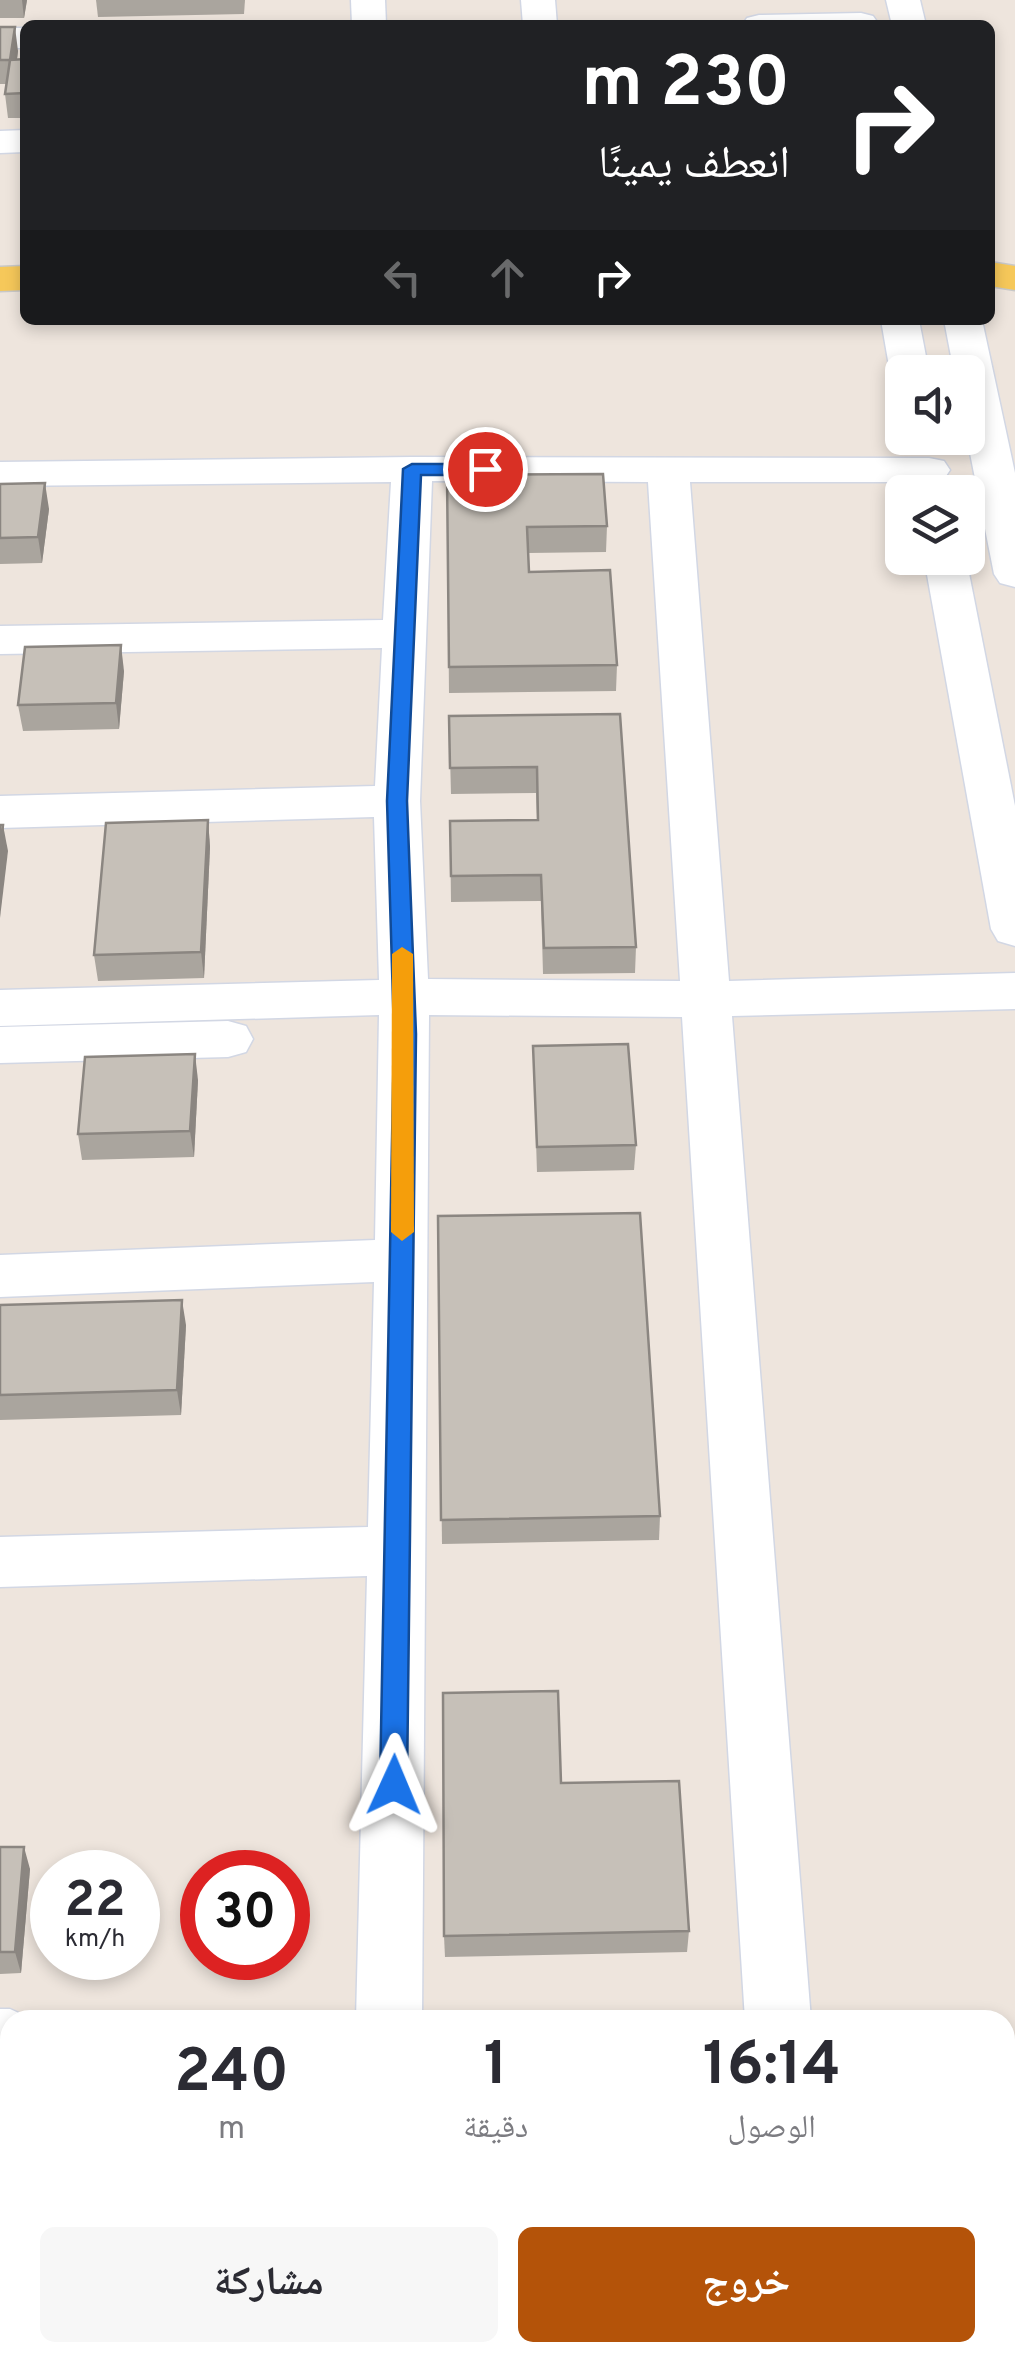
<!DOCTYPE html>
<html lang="ar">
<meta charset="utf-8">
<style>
:root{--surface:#fff;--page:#f7f7f7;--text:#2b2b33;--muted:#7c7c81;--accent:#b45309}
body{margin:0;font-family:Overpass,"Noto Naskh Arabic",sans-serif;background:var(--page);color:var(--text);direction:rtl;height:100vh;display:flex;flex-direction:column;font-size:38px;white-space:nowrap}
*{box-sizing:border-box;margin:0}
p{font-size:32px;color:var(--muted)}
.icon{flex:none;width:55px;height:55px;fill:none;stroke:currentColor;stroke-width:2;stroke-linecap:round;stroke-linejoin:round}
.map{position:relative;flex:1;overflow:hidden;direction:ltr}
.sheet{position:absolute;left:0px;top:2010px;width:1015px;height:352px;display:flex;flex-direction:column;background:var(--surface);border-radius:30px 30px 0 0;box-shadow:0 5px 15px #0003;direction:rtl}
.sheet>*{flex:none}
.hud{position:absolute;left:20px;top:20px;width:975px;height:305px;border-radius:15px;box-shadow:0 5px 15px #0003;direction:rtl;background:#202124;color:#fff;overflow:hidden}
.controls{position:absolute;left:885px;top:355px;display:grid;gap:20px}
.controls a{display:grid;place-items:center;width:100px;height:100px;border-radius:15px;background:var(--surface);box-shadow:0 5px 15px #0003;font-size:50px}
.speed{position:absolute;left:30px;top:1850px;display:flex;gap:20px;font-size:50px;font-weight:700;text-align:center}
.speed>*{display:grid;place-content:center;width:130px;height:130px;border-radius:50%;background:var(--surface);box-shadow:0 5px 15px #0003;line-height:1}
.speed small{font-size:25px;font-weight:400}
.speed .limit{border:15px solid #d22;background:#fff;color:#111}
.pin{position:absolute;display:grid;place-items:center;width:85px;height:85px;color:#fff;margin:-42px;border:5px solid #fff;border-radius:50%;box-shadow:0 2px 10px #0007}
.me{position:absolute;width:110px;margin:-55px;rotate:1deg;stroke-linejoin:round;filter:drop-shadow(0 0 8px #0008)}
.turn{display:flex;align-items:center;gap:35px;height:210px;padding:0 40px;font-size:45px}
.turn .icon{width:130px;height:130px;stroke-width:2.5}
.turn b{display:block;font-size:70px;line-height:85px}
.lanes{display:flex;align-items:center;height:95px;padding:0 40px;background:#0003;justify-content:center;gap:50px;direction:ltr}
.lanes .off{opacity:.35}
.eta{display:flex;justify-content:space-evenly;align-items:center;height:170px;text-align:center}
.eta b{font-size:60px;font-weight:700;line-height:70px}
.primary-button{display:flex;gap:20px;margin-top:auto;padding:20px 40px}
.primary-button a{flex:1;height:115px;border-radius:15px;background:var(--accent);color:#fff;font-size:40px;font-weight:700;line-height:115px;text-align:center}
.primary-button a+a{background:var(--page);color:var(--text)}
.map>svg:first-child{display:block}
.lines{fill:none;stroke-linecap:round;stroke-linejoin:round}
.minor-casing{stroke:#d2d7e4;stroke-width:3}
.major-casing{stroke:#c8c8c8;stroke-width:3}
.minor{fill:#fff;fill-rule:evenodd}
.major{fill:#f6c85a;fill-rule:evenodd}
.wall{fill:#aaa59e}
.shaded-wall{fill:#8b8681}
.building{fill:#c6c0b8;stroke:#8b8681;stroke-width:2.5}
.route{fill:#1a73e8;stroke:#114b97;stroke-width:2.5}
.slow{fill:#f59e0b}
</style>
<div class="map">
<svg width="1015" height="2361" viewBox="0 0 1015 2361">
<rect width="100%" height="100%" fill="#eee5dd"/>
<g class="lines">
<defs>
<g id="minor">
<polygon points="351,0 385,0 386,25 352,25"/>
<polygon points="521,0 555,0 557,25 523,25"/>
<polygon points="886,0 920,0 926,25 892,25"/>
<polygon points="861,13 873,16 878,23 742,25 747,18 759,15"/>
<rect x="0" y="28" width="25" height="20"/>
<polygon points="25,130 25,152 0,153 0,131"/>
<polygon points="881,320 919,320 929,372 902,372 902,382 896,380 890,372"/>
<polygon points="944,320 982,320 1015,473 1015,587 1000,583 994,574 967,438 968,372 954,372"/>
<path d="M412 457 929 458 944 461 950 470 944 479 929 482H690L729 981 1015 973V1009L732 1016 811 2020H745L682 1017 429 1015 422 2020H356L367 1576 0 1587V1537L368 1527 374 1282 0 1297V1255L375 1240 379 1015 0 1026V990L379 980 374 817 0 828V796L375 786 382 648 0 654V626L383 620 391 482 0 486V462ZM432 481 648 482 680 981 428 979 420 801Z"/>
<polygon points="924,558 966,558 1015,806 1015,946 998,941 991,929"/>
<polygon points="228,1021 246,1026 253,1039 246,1052 228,1057 0,1063 0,1027"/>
<polygon points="0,2009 10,2009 34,2020 10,2020 10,2071 0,2071"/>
<rect x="767" y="2352" width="72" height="9"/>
</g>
<g id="major">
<polygon points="990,262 1015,266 1015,290 990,286"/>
<polygon points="25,266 25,290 0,291 0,267"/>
</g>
</defs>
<use href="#minor" class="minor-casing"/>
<use href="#major" class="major-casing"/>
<use href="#minor" class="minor"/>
<use href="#major" class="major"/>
</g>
<g class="wall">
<polygon points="0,0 27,0 24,18 0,18"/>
<polygon points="96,0 245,0 244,14 98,17"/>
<polygon points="0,27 18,51 17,59 25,59 25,118 8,118 5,94 6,84 0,84"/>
<polygon points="447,475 607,526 606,552 528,553 529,572 617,665 616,691 449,693"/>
<polygon points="0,484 49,509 42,563 0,564"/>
<polygon points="124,671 119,729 23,731 18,705"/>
<polygon points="620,714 636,947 635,973 543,974 541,901 451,902 450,821 537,820 536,793 451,794 449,716"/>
<polygon points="208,820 210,847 204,978 98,981 94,955"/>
<polygon points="533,1046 636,1145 634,1170 537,1172"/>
<polygon points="198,1080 194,1157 82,1160 78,1134"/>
<polygon points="438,1216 660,1516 659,1540 442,1544"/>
<polygon points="0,1305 186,1325 181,1415 0,1420"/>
<polygon points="0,1847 30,1869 21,1973 0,1974"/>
<polygon points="689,1931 687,1952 445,1957 444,1936"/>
<rect x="0" y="2056" width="10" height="277"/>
</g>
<g class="shaded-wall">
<polygon points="22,0 27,0 24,18"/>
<polygon points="15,27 18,51 14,84 10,60"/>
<polygon points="45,483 49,509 42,563 38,537"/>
<polygon points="121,645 124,671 119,729 116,703"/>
<polygon points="208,820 210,847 204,978 201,952"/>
<polygon points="3,825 8,851 0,918 0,853"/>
<polygon points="195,1054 198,1080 194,1157 190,1131"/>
<polygon points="182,1300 186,1325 181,1415 177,1390"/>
<polygon points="24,1847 30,1869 21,1973 15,1952"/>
</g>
<g class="building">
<polygon points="338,22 338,25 165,25 166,24"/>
<polygon points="0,27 15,27 10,60 0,60"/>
<polygon points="25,59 25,93 5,94 10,60"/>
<polygon points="603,474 607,526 527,527 529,572 610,570 617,665 449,667 447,475"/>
<polygon points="45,483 38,537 0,538 0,484"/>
<polygon points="121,645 116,703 18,705 25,647"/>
<polygon points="620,714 636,947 544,948 541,875 451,876 450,821 538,820 537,767 450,768 449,716"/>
<polygon points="208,820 201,952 94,955 106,823"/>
<polygon points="0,825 3,825 0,853"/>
<polygon points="628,1044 636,1145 537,1147 533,1046"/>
<polygon points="195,1054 190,1131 78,1134 85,1057"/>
<polygon points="640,1213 660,1516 441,1520 438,1216"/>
<polygon points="182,1300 177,1390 0,1395 0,1305"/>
<polygon points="558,1691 561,1783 679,1781 689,1931 444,1936 443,1693"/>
<polygon points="0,1847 24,1847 15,1952 0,1952"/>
<rect x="0" y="2056" width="10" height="258"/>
</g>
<polygon class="route" points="412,464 485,464 494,469 485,475 421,475 407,801 416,1034 407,1785 403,1794 394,1797 384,1794 380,1785 394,1034 387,801 403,469"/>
<polygon class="slow" points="402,947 413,954 414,1232 402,1241 391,1232 392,954"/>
</svg>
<div class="controls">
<a><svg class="icon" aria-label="sound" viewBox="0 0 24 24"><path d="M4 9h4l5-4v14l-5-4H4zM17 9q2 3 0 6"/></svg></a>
<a><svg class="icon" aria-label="layers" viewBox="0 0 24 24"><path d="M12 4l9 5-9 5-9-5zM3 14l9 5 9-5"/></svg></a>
</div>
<div class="speed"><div>22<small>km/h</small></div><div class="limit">30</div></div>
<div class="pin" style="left:485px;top:469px;background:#d93025"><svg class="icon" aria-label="arrive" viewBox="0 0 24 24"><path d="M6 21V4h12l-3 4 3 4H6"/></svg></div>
<svg class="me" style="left:394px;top:1785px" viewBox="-20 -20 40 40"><path d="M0-17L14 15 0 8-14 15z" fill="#1a73e8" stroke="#fff" stroke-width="4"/></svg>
<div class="hud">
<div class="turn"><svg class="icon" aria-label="right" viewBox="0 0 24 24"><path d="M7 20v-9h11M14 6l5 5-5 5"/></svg><div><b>230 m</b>انعطف يمينًا</div></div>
<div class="lanes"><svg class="icon off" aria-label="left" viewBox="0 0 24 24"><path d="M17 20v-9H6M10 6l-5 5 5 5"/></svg><svg class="icon off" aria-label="ahead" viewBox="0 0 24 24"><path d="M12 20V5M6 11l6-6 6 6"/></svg><svg class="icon" aria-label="right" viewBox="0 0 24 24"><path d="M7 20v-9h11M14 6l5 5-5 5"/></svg></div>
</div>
<section class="sheet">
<div class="eta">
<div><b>16:14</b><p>الوصول</p></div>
<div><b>1</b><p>دقيقة</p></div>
<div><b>240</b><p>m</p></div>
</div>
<div class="primary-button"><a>خروج</a><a>مشاركة</a></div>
</section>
</div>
